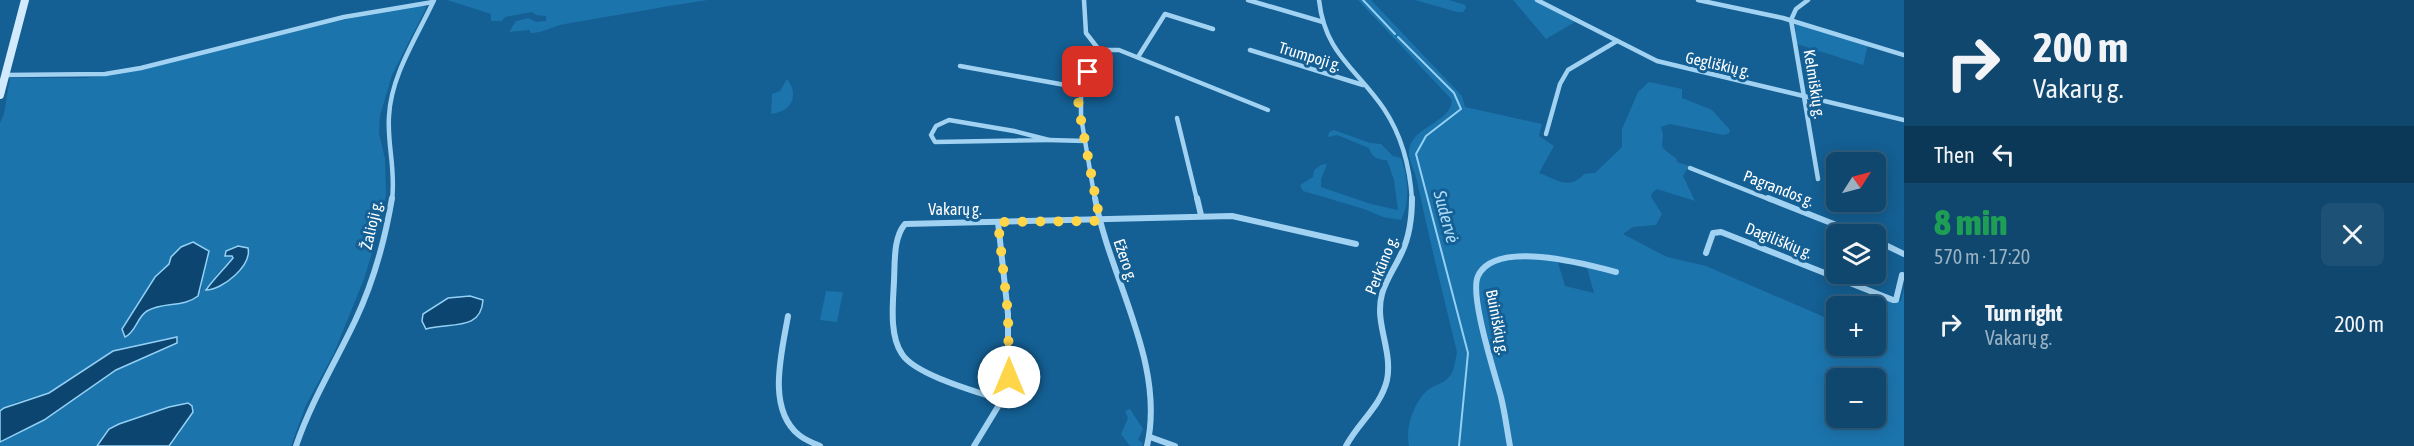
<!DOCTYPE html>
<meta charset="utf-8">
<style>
:root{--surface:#0f476e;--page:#1d5176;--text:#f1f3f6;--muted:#9bb2c2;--line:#2f5f81}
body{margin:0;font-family:"Asap Condensed",sans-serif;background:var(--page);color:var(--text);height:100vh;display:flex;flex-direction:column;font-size:22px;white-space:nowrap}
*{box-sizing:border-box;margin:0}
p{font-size:20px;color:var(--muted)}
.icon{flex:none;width:33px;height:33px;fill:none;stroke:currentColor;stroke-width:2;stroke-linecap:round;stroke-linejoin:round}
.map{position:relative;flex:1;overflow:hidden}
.drawer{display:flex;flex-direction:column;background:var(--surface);width:510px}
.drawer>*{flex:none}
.top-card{background:#0f476e;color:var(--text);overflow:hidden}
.needle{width:39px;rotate:54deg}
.fabs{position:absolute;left:1826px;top:152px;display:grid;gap:12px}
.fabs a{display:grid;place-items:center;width:60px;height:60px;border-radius:9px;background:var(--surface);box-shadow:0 3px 15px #0003,0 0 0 2px var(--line);font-size:30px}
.pin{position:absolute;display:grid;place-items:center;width:51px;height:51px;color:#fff;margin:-26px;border-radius:12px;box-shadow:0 3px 9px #0006}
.me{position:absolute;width:66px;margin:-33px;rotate:0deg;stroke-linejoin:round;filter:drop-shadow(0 0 4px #0008)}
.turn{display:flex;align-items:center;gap:21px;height:126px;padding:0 30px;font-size:27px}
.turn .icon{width:78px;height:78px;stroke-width:2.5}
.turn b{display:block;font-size:42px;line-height:51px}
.then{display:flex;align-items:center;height:57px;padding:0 30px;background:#0003;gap:12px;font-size:22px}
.round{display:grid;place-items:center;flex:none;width:63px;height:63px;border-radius:9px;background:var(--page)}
.overview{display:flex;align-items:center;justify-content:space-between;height:102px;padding:0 30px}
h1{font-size:36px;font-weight:800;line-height:45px;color:#1e9e55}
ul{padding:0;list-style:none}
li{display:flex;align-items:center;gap:18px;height:78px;padding:0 30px}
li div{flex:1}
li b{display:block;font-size:22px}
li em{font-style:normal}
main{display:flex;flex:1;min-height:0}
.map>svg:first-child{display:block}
.green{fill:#1c74ad;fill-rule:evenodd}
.water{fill:#0c4670;stroke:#94d0f5;stroke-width:1.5}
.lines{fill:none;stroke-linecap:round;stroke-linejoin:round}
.stream{stroke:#94d0f5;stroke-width:2}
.street-far1{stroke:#a2d2f2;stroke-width:4.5}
.street{stroke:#a2d2f2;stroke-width:6}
.secondary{stroke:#d1eafc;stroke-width:8}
.route{stroke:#ffd54a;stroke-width:10;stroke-dasharray:0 18}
.labels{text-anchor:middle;stroke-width:6;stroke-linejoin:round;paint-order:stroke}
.street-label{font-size:16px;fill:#fff;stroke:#145f93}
.water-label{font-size:18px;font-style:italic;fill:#aedcf9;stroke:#145f93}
</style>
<main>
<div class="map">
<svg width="1904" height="446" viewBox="0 0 1904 446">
<rect width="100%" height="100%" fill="#145f93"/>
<g class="green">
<path d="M447 0H708C660 7 613 16 565 24 552 26 544 33 530 33V30L509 32 516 21 529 18 536 22 546 21V16L536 15 532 12 505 17 502 21H491V14Z"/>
<path d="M1358 0H1371L1462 96 1465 107 1542 124 1539 136 1554 146 1539 173C1556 179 1570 191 1584 174L1595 173 1622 147V129L1638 92 1649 82 1682 89V98L1712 110 1730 130 1729 133 1724 135 1670 124 1661 127C1668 145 1652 143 1676 158L1677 162 1689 166 1683 176 1695 201 1657 189 1652 193 1651 197 1662 214 1656 225 1633 227 1623 234 1667 257 1706 266 1836 322V345H1875L1888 297 1901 301 1904 288V446H1409C1405 429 1414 401 1428 390 1434 385 1443 384 1448 378 1455 372 1455 360 1457 352 1443 295 1429 238 1417 181 1415 171 1408 160 1409 150 1412 126 1451 123 1452 100ZM1556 256 1585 261 1594 293 1565 286ZM1836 378H1875V417H1836Z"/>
<polygon points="1415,0 1449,0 1465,5 1466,8 1463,12 1457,12"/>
<polygon points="1513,0 1535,0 1575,22 1546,39"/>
<path d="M422 5 426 7 425 10 392 75 380 116 379 133 385 159 386 195 378 233 364 279 334 353 306 405 291 446H169L180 433 169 407 109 429 97 446H0V442L44 420 116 370 173 345 169 338 113 351 49 393 16 402 0 411V123L4 114 10 78H85L115 75 360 16ZM193 242 209 252 202 274V290L177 304 156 306 145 312 123 334V329L155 277 169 264 171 257 181 247ZM232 256 245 263 217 287 205 288 213 283 217 274 233 258Z"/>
<polygon points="1795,24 1868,45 1863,65 1797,44"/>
<path d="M787 79C800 96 791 112 771 114L772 94 780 91Z"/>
<path d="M1334 130 1370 143 1381 144 1393 156 1401 158C1408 177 1411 202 1401 220L1383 217 1364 209 1303 191 1300 185 1313 177 1314 170 1321 165 1327 164 1321 179V187L1371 204 1398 210 1394 180 1387 160C1378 160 1372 158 1369 148L1337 135 1328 137 1329 132Z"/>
<polygon points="826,291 843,292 837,322 820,320"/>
<polygon points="1130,409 1143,429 1138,440 1143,443 1142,446 1130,446 1121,434 1128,418 1125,411"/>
</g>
<g class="water">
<path d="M193 242 209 251 198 296C183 308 164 301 147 311 137 317 136 332 125 337L122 329 155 277 169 264 171 257 181 247Z"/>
<path d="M238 246 248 248C252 266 222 290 206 290 213 280 224 269 233 258L232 256H225L226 251Z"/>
<path d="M470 296 483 300C481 332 449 322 426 329L422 321 423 314 448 298Z"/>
<polygon points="177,337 177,343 116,370 44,420 0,442 0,411 4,408 49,393 113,351"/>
<polygon points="188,403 192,406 193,412 169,446 97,446 109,429 119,424 169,407"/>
</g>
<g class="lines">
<g class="stream">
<polyline points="1363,0 1395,34"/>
<polyline points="1398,37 1454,93 1461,109 1426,136 1416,154 1468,353 1459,446"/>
</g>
<g class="street-far1">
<polyline points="1084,0 1086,33 1100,51"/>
<polyline points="1248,0 1323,22"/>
<path d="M1319 0C1325 54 1356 68 1384 109 1402 136 1410 167 1412 200"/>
<polyline points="1537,0 1657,61 1904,120"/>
<polyline points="1698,0 1783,18 1904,55"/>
<polyline points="1808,0 1796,9 1791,20 1818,179"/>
<polyline points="1250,50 1363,85"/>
<polyline points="1138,57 1165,14 1213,29"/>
<polyline points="960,66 1082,88"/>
<polyline points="4,75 105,74 141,68 344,17 433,2"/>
<polyline points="1177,118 1197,200"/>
<polygon points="949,120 1014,131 1049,140 935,142 931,135 936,126"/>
<polyline points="1546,134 1560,84 1568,70 1617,41"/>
<polyline points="1049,140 1085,141"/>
<polyline points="1690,168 1771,200"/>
<path d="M392 200C396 169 387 145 389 116 391 75 417 37 434 0"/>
<polyline points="1095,200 1081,117 1081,93 1089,68 1096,54 1104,50 1119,50 1268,110"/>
</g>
<g class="street">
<path d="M1095 198C1110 280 1166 363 1147 446"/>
<polyline points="1197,198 1201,215"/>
<polyline points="1768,198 1859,234"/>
<polyline points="1875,240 1904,254"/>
<polyline points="1706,253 1713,233 1721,232 1893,300 1896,300 1902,275"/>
<path d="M788 316C782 352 766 408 799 435 805 440 813 443 820 446"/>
<path d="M1002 400C978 392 915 375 902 354 889 335 893 303 894 281 895 263 893 238 905 224L1232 216 1356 244"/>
<polyline points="1150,437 1175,446"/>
<path d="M296 446C311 402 335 363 355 321 373 283 385 240 392 198"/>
<polyline points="974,446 1002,400 1008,385 1008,314 998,222"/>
<path d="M1346 446C1358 423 1381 406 1387 380 1393 350 1374 323 1382 294 1386 279 1396 266 1402 252 1410 235 1412 217 1412 198"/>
<path d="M1510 446C1507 430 1505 413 1501 397 1495 374 1469 295 1478 276 1495 239 1586 264 1616 272"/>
</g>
<polyline class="secondary" points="0,95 25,0"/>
</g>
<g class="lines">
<polyline class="route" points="1009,377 1008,314 998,222 1100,221 1078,104 1088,72"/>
</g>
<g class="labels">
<g class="street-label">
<text transform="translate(1310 56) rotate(17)" y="6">Trumpoji g.</text>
<text transform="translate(1718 64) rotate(13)" y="6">Gegliškių g.</text>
<text transform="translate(1815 84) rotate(81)" y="6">Kelmiškių g.</text>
<text transform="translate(1779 188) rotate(21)" y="6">Pagrandos g.</text>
<text x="955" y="215">Vakarų g.</text>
<text transform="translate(371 225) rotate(-77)" y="6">Žalioji g.</text>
<text transform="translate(1779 240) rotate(22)" y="6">Dagiliškių g.</text>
<text transform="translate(1126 260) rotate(71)" y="6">Ežero g.</text>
<text transform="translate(1381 265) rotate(-68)" y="6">Perkūno g.</text>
<text transform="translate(1498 322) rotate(79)" y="6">Buiniškių g.</text>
</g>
<g class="water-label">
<text transform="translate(1446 217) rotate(75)" y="6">Sudervė</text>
</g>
</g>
</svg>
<div class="fabs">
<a><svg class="needle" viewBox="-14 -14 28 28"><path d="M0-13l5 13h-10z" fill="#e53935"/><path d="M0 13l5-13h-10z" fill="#9bb2c2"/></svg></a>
<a><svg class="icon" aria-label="layers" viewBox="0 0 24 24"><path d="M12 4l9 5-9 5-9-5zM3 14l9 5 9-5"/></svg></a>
<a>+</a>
<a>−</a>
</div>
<div class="pin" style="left:1088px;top:72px;background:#d93025"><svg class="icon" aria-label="arrive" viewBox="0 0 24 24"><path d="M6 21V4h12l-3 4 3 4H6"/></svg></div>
<svg class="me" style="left:1009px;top:377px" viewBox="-20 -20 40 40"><circle r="19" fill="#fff"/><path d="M0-13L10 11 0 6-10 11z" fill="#ffd54a"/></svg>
</div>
<section class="drawer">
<div class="top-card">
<div class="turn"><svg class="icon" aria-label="right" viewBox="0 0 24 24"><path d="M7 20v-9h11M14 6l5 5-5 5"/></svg><div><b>200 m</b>Vakarų g.</div></div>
<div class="then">Then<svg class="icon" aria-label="left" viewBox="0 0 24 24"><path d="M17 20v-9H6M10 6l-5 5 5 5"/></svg></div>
</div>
<div class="overview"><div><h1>8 min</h1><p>570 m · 17:20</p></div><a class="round"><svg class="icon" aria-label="close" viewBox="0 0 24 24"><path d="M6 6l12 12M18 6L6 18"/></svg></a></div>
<ul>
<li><svg class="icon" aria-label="right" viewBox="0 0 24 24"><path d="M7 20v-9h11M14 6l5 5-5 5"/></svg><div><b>Turn right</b><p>Vakarų g.</p></div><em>200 m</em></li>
</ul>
</section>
</main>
